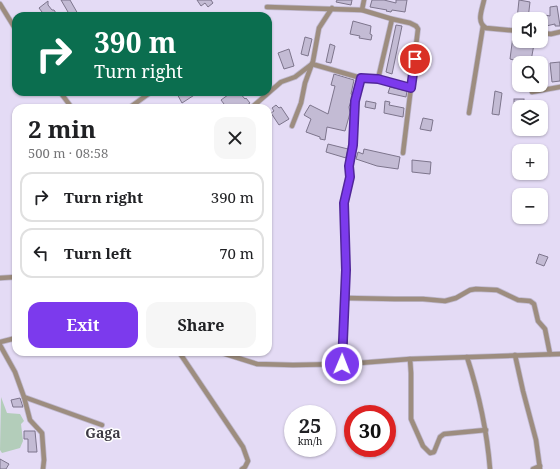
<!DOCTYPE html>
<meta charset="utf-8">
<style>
:root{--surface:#fff;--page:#f6f6f6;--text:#202124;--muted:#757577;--line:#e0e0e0;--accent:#7c3aed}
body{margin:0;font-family:"Noto Serif",serif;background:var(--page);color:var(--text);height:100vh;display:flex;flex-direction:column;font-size:15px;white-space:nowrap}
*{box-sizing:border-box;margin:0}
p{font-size:13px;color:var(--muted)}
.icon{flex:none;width:22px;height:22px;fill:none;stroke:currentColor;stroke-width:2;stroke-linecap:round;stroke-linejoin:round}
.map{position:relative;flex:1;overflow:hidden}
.side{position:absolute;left:12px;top:104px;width:260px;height:252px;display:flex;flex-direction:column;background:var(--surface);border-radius:12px;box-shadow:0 1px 3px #0004}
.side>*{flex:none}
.top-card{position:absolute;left:12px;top:12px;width:260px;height:84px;border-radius:12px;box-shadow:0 1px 3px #0004;background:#0b6e4f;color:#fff;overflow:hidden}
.tools{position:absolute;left:512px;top:12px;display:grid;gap:8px}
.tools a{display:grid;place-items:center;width:36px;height:36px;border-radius:8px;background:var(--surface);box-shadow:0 1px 3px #0004;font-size:20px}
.speed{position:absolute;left:284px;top:405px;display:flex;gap:8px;font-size:20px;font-weight:700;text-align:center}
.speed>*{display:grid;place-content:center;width:52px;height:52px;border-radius:50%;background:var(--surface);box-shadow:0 1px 3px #0004;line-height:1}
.speed small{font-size:10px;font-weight:400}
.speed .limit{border:6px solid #d22;background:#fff;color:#111}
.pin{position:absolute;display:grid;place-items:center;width:34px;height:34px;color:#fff;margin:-17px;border:2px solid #fff;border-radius:50%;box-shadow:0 1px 4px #0007}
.me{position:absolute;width:44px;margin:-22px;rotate:1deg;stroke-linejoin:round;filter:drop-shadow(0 0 3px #0008)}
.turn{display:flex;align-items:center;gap:14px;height:84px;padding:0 16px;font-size:18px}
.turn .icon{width:52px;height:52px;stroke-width:2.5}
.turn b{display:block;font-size:28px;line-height:34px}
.round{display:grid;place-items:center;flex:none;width:42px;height:42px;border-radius:12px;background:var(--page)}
.overview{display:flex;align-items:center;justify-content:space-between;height:68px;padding:0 16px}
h1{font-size:24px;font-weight:700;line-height:30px}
.cta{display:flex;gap:8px;margin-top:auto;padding:8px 16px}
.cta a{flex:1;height:46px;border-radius:12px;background:var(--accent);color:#fff;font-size:16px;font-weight:700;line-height:46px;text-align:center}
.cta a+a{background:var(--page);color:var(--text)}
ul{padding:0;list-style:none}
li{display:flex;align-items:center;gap:12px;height:50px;margin:0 8px 6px;padding:0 8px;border:2px solid var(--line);border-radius:12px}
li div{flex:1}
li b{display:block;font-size:15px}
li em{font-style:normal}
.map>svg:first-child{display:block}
.green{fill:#b3cdba}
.building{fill:#c3bbd4;stroke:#7d758c}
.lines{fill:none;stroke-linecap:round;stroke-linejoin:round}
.street-casing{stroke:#bfb8ce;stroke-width:6}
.street{stroke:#9d8d7f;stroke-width:4.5}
.route-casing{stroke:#51269a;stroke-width:10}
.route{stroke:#7c3aed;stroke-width:7}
.labels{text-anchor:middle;stroke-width:3;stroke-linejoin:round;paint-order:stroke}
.quarter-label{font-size:14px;font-weight:bold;fill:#3d3a44;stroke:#fff}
</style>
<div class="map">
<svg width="560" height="469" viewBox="0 0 560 469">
<rect width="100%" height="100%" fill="#e4dbf5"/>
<polygon class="green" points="1,397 7,413 20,414 24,421 21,424 23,441 20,448 2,453 0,450"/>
<g class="building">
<polygon points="61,0 70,0 78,14 75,16 61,16 68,12"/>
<polygon points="197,0 211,0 213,3 208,7 205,3 201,6"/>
<polygon points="337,0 352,0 351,5 336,2"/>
<polygon points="372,0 384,0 396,3 396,0 407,0 405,12 392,10 391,12 386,11 387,10 370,7"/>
<polygon points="519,0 530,2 528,19 517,19"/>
<polygon points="48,1 48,5 52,10 54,10 58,16 45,16 39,8"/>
<polygon points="557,6 560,26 555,26 555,24 546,26 546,30 542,29 545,15 550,16 550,7"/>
<polygon points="353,21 371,26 370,34 372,35 371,40 359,38 360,36 350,34"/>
<polygon points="396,25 402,26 392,74 386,72"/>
<polygon points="513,36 519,37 519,41 544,41 542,46 534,44 531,61 522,57 521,62 510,59"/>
<polygon points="305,37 312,39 308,56 301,54"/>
<polygon points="330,44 335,46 331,63 326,62"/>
<polygon points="289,49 294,66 284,69 278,53"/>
<polygon points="560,62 560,81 552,82 550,63"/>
<polygon points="334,74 354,80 351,94 353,95 349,107 350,113 345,131 327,127 325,140 320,139 320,137 306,132 311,119 304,115 310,105 328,114 335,86 331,85"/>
<polygon points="390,87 407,91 406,97 388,93"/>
<polygon points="495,91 502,93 499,115 492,114"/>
<polygon points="176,92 199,92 182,103"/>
<polygon points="232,92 239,92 245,99 246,98 250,103 243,108 227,108 221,100"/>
<rect x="514" y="99" width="10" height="8"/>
<polygon points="366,101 376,103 375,109 365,107"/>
<polygon points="385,101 390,102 389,105 404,108 403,117 384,113"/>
<polygon points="276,105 279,108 281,107 289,119 279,125 271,113 274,111 272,108"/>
<polygon points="423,118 433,120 431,131 420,129"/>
<polygon points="328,144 348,149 346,158 326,152"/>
<polygon points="364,149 400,157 398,169 377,166 356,159 358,152 363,154"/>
<polygon points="412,160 431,162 430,174 412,172"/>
<polygon points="539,254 548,257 544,266 536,263"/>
<polygon points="20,398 23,407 13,407 11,400"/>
<polygon points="24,431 35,431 37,452 28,452 28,439 24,439"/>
<polygon points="0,459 9,464 6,469 0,469"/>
</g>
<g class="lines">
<defs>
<g id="street">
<path d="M484 0C482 10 476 22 486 28L519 31"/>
<polyline points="0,4 16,30"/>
<polyline points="267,7 362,10 392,19 410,23 416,26 418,29 403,153"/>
<polyline points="362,10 364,0"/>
<polyline points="541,33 551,34 560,32"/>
<polyline points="378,79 392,19"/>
<polyline points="60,92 72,108"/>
<polyline points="532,92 560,87"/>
<polyline points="129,108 151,92"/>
<polyline points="251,108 281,82 295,77 312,64 361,78 378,79 411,88"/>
<polyline points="469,113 483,26"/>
<polyline points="292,126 301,103 305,83 313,61 319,28 332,8"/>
<polyline points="0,278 16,277"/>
<polyline points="345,298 395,299 423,299 445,301 456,298 470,290 476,289 497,290 518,300 530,301 534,304 538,321 545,329 550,354"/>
<polyline points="0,342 16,338"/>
<polyline points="0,345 15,372 24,397 30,420 42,433 44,460 43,469"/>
<polyline points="179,352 243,447 248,461 245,467 242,469"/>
<polyline points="219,352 257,364 293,365 346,364 410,359 560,354"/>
<polyline points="515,355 523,391 536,440 540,469"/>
<path d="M467 357C479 394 487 431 490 469"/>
<polyline points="410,359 411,373 411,419 423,446 430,453 434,452 440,437 444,434 486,430"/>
<polyline points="342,364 346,270 343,207 350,177 349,166 353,145 354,107 361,78"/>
<polyline points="24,397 102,425"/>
<polyline points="533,469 540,466"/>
</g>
</defs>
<use href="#street" class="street-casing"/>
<use href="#street" class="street"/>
</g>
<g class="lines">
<defs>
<polyline id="route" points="342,364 346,270 344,203 350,177 349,166 353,145 355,101 361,78 378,79 411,88 415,59"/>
</defs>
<use href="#route" class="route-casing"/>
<use href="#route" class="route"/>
</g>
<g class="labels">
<g class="quarter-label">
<text x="103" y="438">Gaga</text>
</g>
</g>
</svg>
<div class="tools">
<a><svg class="icon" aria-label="sound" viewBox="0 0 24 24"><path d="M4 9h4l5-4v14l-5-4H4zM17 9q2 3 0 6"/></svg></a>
<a><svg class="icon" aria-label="search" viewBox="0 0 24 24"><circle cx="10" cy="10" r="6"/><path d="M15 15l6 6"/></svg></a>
<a><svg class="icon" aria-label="layers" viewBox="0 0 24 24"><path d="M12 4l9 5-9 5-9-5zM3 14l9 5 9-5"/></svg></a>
<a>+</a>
<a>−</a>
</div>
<div class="speed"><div>25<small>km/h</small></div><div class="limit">30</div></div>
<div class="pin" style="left:415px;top:59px;background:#d93025"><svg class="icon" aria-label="arrive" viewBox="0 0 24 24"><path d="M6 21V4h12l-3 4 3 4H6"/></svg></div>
<svg class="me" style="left:342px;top:364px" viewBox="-20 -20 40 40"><circle r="17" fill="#7c3aed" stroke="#fff" stroke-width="3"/><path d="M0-11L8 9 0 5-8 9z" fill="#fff"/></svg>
<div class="top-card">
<div class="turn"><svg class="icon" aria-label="right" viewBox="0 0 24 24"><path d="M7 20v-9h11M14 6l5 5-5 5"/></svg><div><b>390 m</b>Turn right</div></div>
</div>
<section class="side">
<div class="overview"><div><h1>2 min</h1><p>500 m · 08:58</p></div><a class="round"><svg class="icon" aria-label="close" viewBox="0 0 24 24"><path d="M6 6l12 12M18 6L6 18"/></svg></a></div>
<ul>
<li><svg class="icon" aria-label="right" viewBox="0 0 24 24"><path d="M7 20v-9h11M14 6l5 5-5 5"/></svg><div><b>Turn right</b></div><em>390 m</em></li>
<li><svg class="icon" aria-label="left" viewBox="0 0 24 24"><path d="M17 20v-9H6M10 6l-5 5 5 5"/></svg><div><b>Turn left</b></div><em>70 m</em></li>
</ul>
<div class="cta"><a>Exit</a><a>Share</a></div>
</section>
</div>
